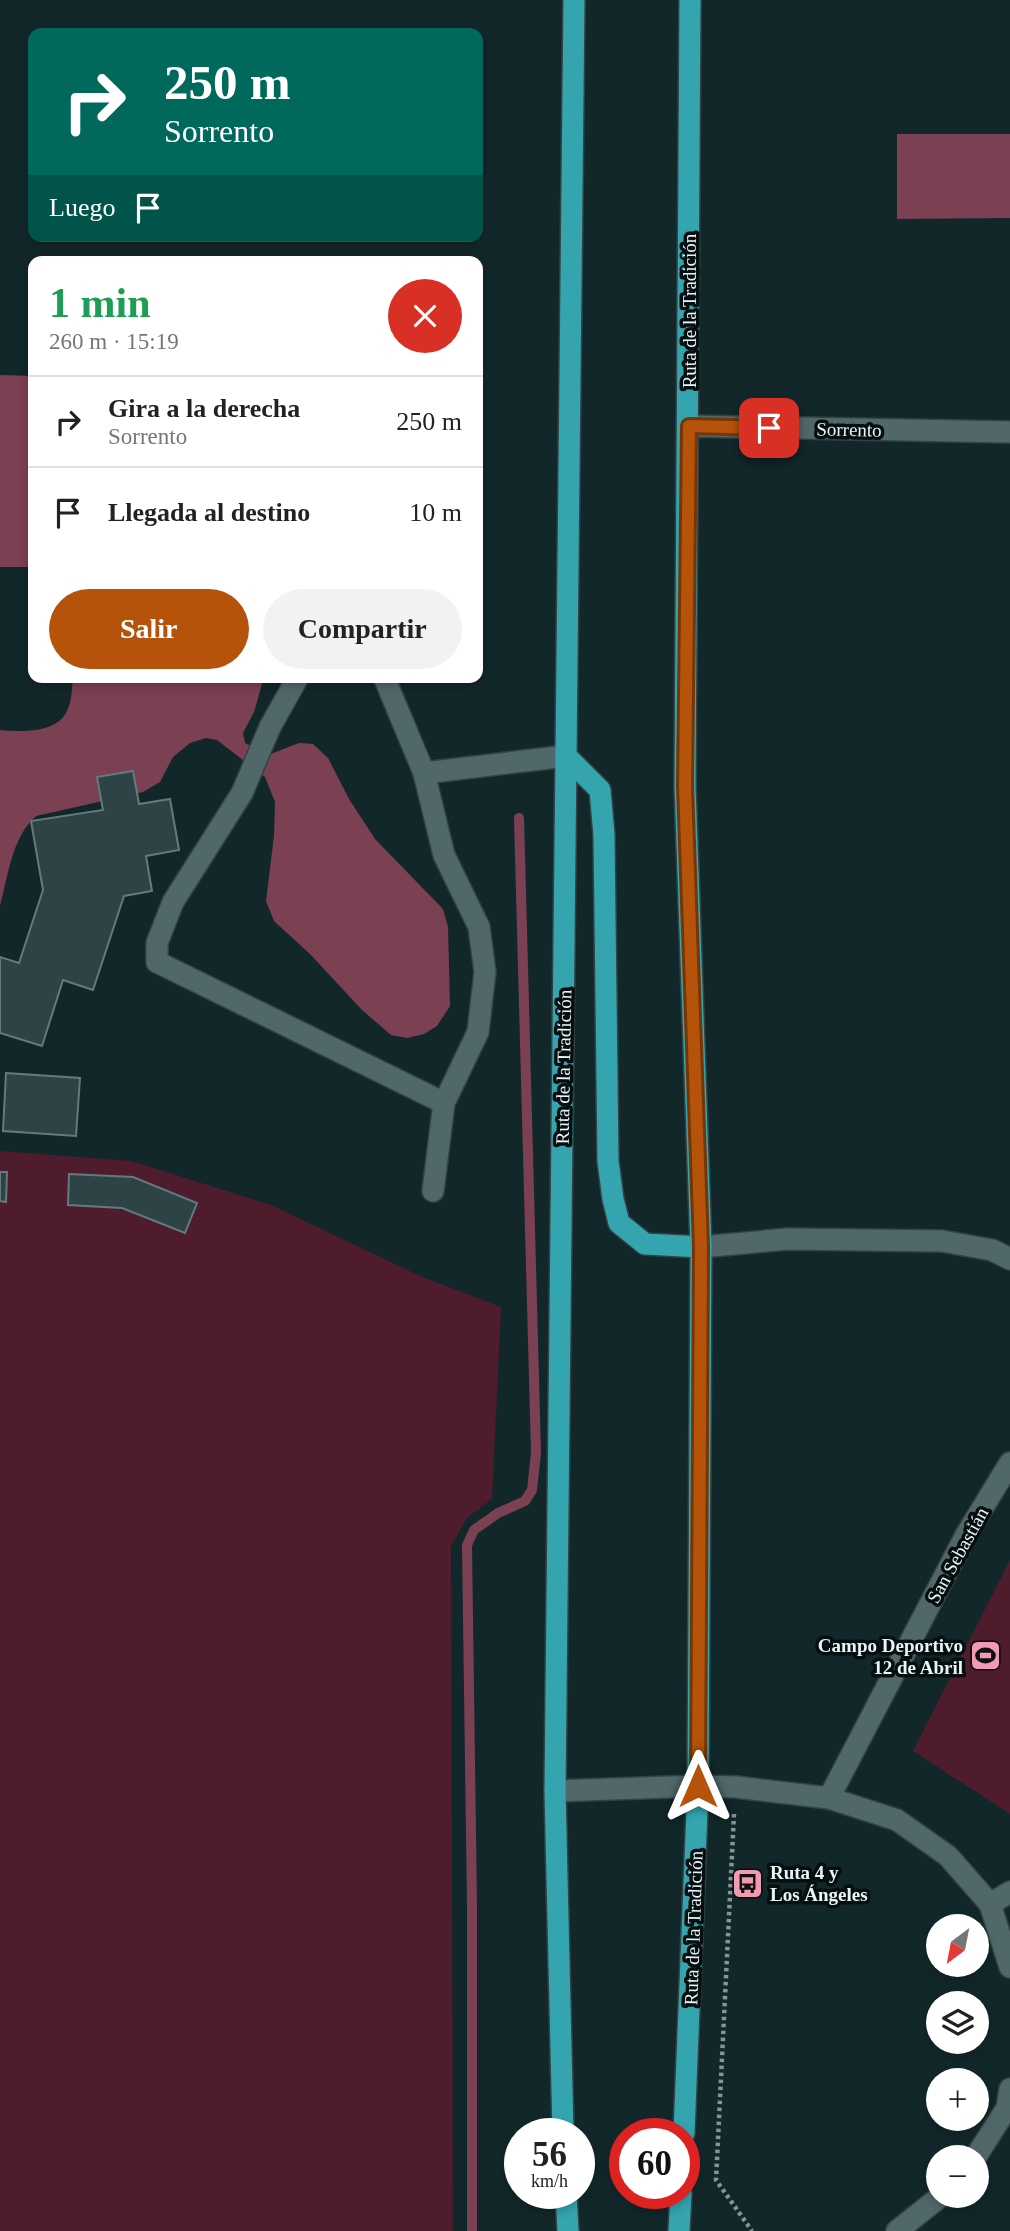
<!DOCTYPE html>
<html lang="es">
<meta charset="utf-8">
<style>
:root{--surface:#fff;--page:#f2f2f2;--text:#222;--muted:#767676;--line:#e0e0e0;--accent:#b45309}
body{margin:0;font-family:"Times New Roman",serif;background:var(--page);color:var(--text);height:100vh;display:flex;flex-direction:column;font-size:26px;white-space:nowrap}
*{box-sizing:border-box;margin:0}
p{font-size:23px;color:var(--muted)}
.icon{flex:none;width:38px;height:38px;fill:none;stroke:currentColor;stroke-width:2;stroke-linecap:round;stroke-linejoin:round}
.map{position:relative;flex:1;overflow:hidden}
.side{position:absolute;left:28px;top:256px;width:455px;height:427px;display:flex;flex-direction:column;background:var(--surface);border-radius:14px;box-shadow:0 4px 10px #0003}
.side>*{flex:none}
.top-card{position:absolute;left:28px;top:28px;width:455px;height:214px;border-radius:14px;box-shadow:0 4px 10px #0003;background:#00695c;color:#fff;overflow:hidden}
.needle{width:46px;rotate:212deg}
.buttons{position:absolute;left:926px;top:1914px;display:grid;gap:14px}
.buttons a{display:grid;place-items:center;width:63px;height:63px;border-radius:50%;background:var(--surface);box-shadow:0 4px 10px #0003;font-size:35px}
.speed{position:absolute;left:504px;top:2118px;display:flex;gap:14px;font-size:35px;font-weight:700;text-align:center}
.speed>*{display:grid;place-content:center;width:91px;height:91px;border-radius:50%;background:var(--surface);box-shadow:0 4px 10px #0003;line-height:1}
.speed small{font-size:18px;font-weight:400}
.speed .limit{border:10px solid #d22;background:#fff;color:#111}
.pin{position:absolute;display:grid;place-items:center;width:60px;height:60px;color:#fff;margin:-30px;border-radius:14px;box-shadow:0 4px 10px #0006}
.me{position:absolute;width:77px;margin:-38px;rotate:0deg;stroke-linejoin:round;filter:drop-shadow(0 0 5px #0008)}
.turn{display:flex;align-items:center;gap:24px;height:147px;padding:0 21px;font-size:32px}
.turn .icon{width:91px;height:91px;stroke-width:2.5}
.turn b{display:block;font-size:49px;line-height:60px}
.then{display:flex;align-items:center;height:66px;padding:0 21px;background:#0003;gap:14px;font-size:26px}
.round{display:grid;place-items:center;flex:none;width:74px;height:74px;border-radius:37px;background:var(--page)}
.summary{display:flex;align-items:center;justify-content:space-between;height:119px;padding:0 21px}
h1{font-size:42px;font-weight:700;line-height:52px;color:#1e9e55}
.cta{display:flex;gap:14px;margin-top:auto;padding:14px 21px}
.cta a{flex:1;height:80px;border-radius:42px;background:var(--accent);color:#fff;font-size:28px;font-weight:700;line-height:80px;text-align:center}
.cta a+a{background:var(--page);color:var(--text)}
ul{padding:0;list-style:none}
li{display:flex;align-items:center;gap:21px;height:91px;padding:0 21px;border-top:2px solid var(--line)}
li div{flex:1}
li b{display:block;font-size:26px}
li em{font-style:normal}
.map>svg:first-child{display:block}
.green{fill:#4f1c2e}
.water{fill:#7c4053}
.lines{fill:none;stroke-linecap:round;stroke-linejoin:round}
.stream{stroke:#7c4053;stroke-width:10}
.building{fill:#2d4346;stroke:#637b7e;stroke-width:2}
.minor-casing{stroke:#334244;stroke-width:24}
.major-casing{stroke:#334244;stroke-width:24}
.path{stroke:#849597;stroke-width:4.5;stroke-dasharray:3.5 3.5;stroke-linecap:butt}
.minor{stroke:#51686a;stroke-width:21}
.major{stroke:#34a5af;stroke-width:21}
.route-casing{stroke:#753606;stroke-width:18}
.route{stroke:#b45309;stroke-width:12}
.labels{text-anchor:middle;stroke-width:7;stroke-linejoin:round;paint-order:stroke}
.street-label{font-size:19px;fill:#e8f5f6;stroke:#060e10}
.poi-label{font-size:19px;font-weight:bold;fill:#e8f5f6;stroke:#060e10;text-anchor:end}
</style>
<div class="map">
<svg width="1010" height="2231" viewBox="0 0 1010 2231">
<rect width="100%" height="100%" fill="#12272a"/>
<g class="green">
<polygon points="0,1151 131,1161 271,1205 420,1276 501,1307 492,1499 467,1518 451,1546 453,2231 0,2231"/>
<polygon points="1010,1560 1010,1814 913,1751"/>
</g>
<g class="water">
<polygon points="897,134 1010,134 1010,218 897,219"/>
<polygon points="0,375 33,376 33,567 0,567"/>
<path d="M73 677H264L254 712 243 733 245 743 268 755 299 743 313 744 328 758 349 799 375 839 443 909 448 927 450 1006 437 1026 424 1034 407 1038 391 1035 362 1010 311 955 274 921 266 901 274 836 275 802 265 777 217 740 206 738 190 743 173 757 160 782 143 792 36 816C12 837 8 876 0 906V730C23 732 61 734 69 706 72 697 72 686 73 677Z"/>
</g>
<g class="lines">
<polyline class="stream" points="472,2231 472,1905 467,1545 474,1530 498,1513 525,1501 532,1490 536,1453 519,818"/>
</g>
<g class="building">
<polygon points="133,771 139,804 170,799 179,850 146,856 152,891 124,896 93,990 63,980 42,1046 0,1033 0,957 19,963 43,890 31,821 103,810 97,777"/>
<polygon points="6,1073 80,1078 76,1136 3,1131"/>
<polygon points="0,1172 7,1172 6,1202 0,1201"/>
<polygon points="69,1174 133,1177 197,1203 185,1233 122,1208 68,1205"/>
</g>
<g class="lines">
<defs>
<g id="minor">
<polyline points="689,426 1010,432"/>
<polyline points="298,677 270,727 242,793 173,902 157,943 157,962 444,1103"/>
<polyline points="384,677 424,773"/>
<polyline points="433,1191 444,1103 478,1032 485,972 479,927 444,855 424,773 566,756"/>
<polyline points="701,1247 788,1239 942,1241 992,1250 1010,1259"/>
<polyline points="555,1791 698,1786 736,1787 829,1798 897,1820 948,1856 990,1904 1010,1967"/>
<polyline points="829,1798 966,1535 1010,1463"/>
<polyline points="990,1904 1010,1892"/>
<polyline points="975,2158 1007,2108 1010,2089"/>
<polyline points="897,2231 941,2196"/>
</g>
<g id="major">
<polyline points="566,756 600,790 604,835 608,1161 613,1199 619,1223 645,1244 701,1247"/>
<polyline points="563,2133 555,1791 574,0"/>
<polyline points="684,2133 698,1786 701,1247 685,786 690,0"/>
<polyline points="566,2193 568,2231"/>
<polyline points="679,2231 681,2193"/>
</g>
</defs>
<use href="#minor" class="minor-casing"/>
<use href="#major" class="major-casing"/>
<polyline class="path" points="734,1814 716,2180 752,2231"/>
<use href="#minor" class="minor"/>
<use href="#major" class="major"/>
</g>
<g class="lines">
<defs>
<polyline id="route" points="698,1786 701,1247 685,786 689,426 769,428"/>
</defs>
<use href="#route" class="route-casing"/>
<use href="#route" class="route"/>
</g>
<defs>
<symbol id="stadium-square" viewBox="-11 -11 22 22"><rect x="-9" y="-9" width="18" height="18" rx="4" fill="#f19ab4" stroke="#060e10"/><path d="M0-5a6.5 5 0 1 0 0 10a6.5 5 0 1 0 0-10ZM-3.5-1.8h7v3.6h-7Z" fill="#111"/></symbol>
<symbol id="bus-square" viewBox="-11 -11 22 22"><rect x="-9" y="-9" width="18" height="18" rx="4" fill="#f19ab4" stroke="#060e10"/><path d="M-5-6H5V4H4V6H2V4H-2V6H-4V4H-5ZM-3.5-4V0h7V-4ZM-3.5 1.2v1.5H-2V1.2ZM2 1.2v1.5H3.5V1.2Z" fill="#111"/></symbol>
</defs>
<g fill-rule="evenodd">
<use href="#stadium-square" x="968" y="1638" width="35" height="35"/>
<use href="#bus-square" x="730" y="1866" width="35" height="35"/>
</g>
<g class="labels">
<g class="street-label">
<text transform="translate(689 311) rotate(-90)" y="7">Ruta de la Tradición</text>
<text transform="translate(849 429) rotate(1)" y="7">Sorrento</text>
<text transform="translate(563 1067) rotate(-89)" y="7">Ruta de la Tradición</text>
<text transform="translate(957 1555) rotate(-61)" y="7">San Sebastián</text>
<text transform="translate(693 1928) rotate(-88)" y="7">Ruta de la Tradición</text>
</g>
<g class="poi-label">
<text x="963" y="1652">Campo Deportivo<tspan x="963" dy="22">12 de Abril</tspan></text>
<text x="770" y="1879" text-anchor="start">Ruta 4 y<tspan x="770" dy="22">Los Ángeles</tspan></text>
</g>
</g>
</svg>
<div class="buttons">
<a><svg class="needle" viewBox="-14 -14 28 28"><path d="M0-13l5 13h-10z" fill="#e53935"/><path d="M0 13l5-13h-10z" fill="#767676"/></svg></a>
<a><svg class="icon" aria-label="layers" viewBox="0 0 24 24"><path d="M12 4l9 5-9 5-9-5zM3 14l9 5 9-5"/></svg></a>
<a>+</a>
<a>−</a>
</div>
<div class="speed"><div>56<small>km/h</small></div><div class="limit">60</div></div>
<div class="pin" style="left:769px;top:428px;background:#d93025"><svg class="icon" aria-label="arrive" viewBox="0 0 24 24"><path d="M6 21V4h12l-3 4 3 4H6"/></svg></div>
<svg class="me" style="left:698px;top:1786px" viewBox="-20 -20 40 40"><path d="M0-17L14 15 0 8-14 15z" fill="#b45309" stroke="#fff" stroke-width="4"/></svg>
<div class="top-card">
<div class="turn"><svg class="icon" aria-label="right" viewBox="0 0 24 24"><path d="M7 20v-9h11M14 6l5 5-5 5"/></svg><div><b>250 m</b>Sorrento</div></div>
<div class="then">Luego<svg class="icon" aria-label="arrive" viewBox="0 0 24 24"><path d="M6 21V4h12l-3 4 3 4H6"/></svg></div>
</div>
<section class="side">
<div class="summary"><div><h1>1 min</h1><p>260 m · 15:19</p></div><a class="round" style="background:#d93025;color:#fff"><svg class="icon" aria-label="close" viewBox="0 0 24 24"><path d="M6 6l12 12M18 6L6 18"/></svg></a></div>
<ul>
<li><svg class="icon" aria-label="right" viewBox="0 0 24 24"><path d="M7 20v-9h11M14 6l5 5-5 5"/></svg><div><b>Gira a la derecha</b><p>Sorrento</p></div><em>250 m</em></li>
<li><svg class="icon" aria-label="arrive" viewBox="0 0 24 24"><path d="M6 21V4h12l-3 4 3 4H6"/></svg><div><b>Llegada al destino</b></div><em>10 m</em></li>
</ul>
<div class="cta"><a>Salir</a><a>Compartir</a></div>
</section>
</div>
